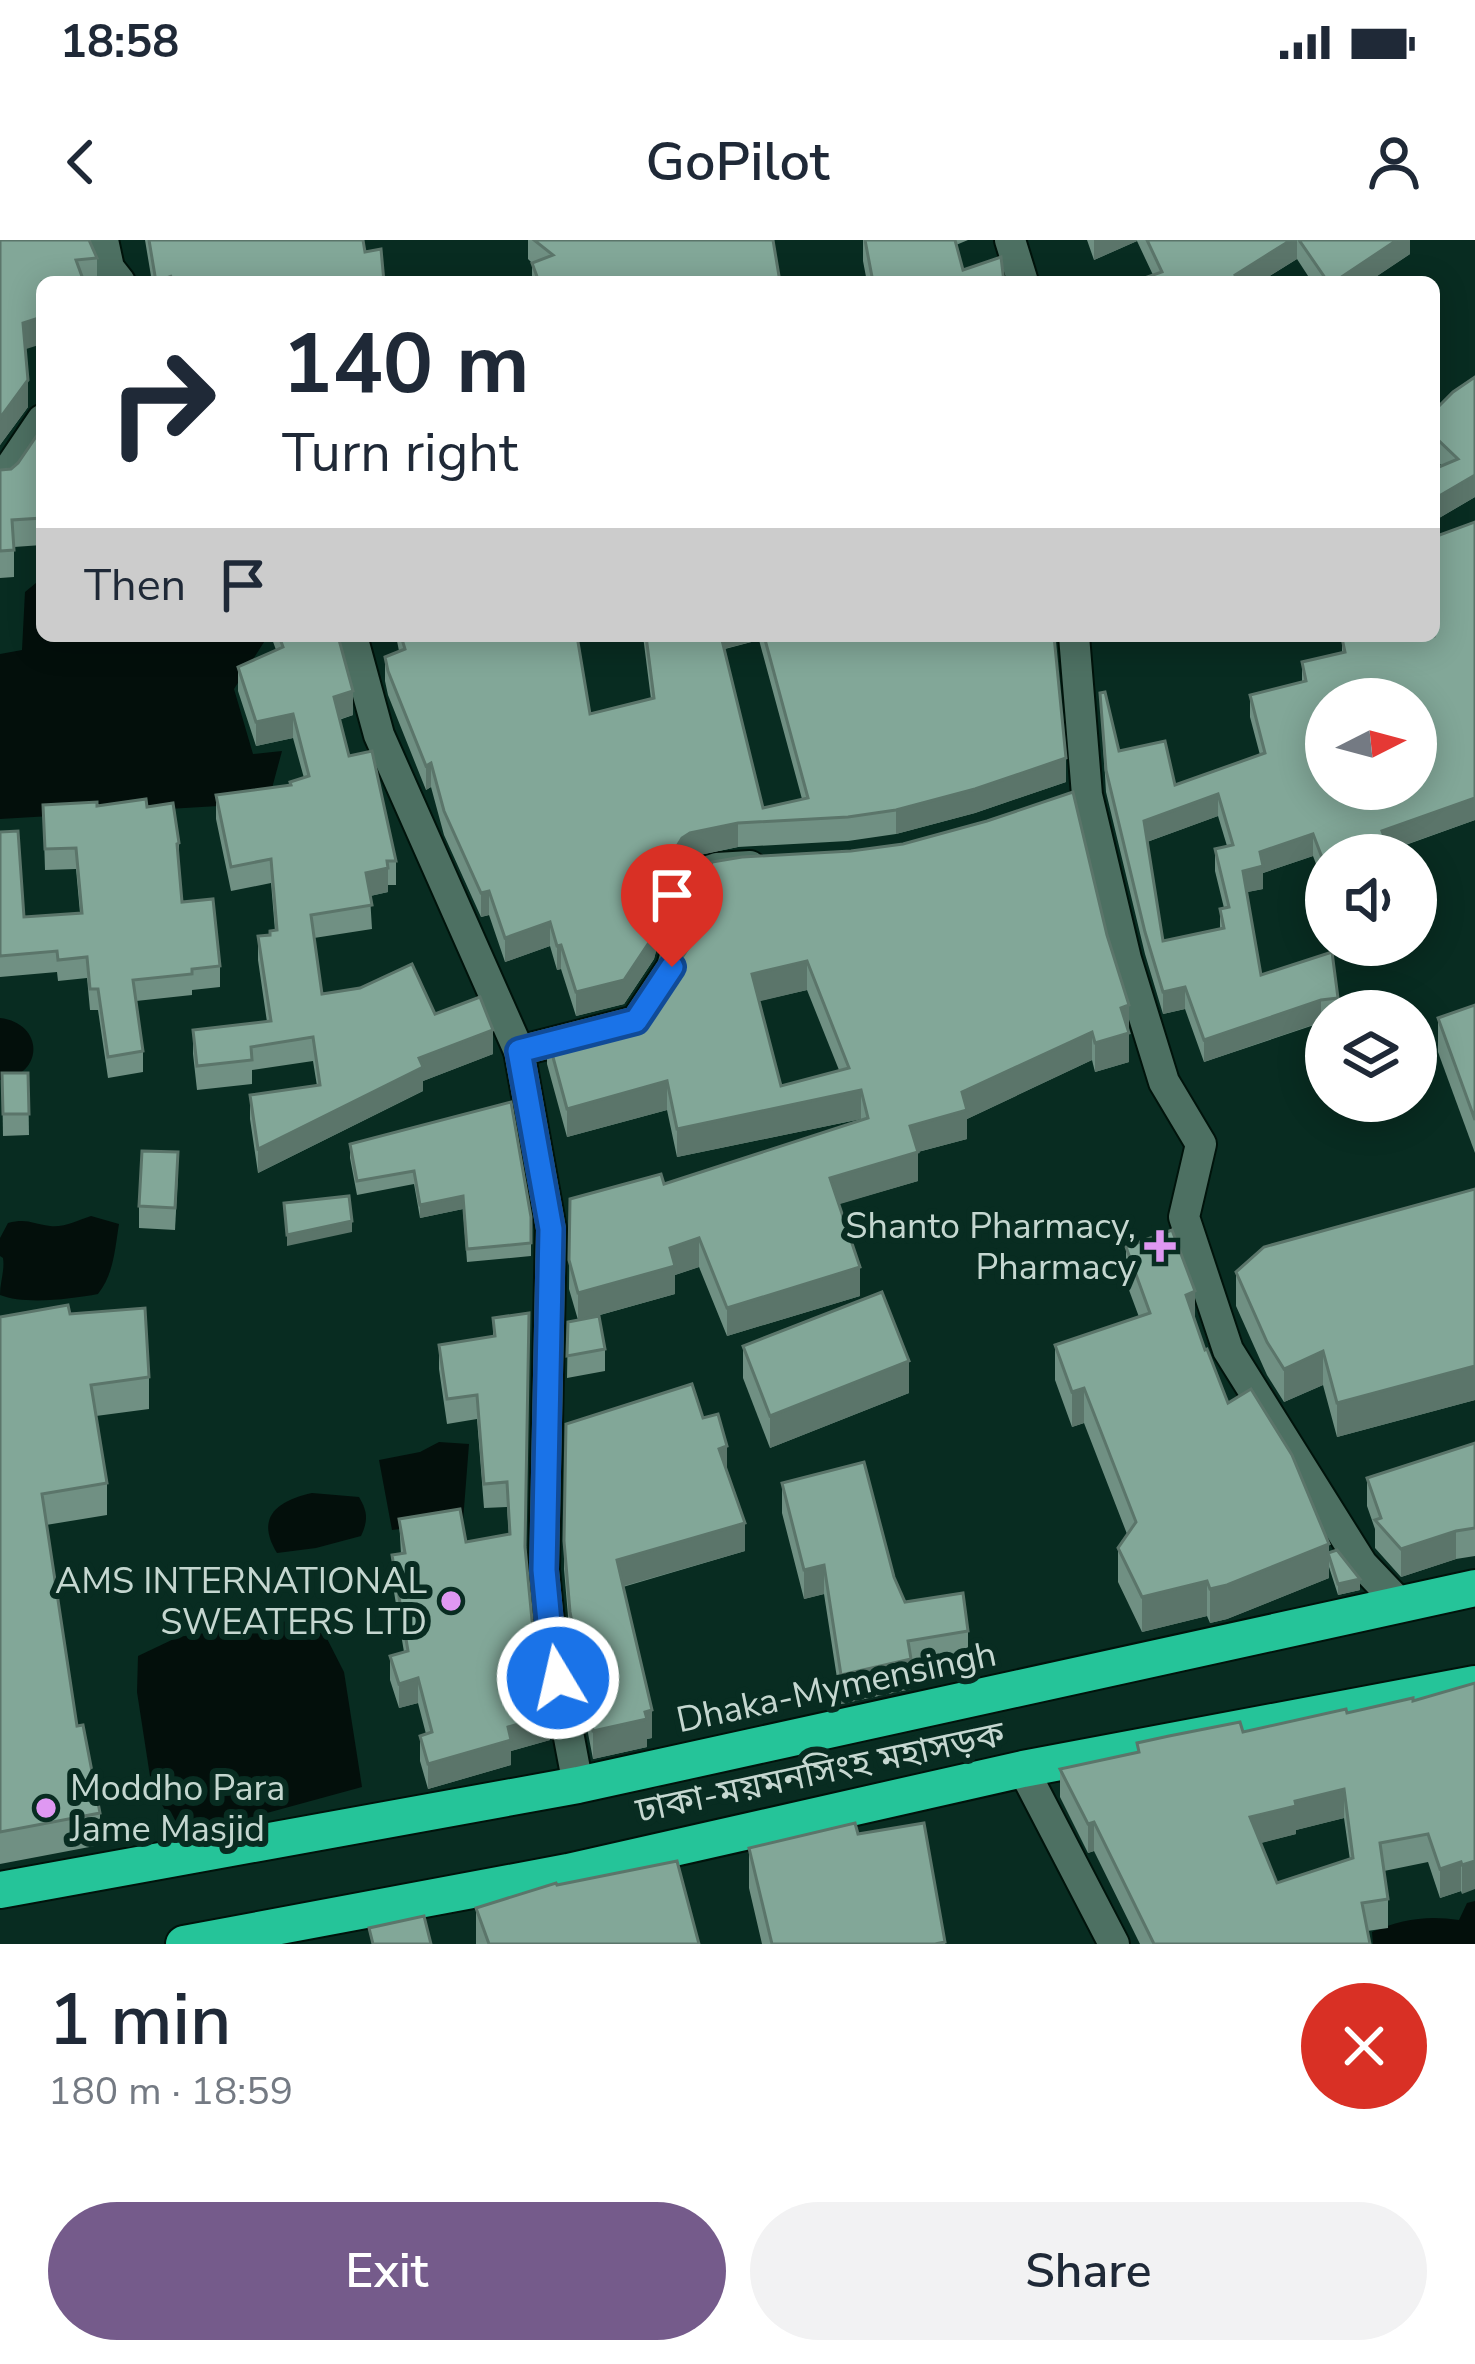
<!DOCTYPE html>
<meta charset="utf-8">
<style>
:root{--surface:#fff;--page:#f2f2f3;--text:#1f2937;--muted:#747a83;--accent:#755b8b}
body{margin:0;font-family:"Nunito Sans","Noto Sans Bengali",sans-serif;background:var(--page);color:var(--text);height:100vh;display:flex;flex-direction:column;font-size:45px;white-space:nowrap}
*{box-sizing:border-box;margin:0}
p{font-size:39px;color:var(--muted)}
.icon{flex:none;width:66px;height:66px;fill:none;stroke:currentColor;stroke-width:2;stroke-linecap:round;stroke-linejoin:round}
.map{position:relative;height:1704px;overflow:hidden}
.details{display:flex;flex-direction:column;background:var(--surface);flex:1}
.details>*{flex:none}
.guide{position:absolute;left:36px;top:36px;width:1404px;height:366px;border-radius:18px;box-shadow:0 6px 30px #0003;background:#fff;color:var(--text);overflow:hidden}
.needle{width:78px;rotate:84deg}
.buttons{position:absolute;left:1305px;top:438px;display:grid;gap:24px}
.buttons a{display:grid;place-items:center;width:132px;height:132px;border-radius:50%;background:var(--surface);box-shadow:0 6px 30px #0003;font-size:60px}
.pin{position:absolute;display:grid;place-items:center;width:102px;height:102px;color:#fff;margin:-123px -51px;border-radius:50% 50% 50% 0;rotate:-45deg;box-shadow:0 0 12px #0007}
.pin .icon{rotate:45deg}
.me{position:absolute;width:132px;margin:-66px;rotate:351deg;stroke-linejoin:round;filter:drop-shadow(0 0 9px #0008)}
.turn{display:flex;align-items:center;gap:42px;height:252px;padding:0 48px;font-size:54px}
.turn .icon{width:156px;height:156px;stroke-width:2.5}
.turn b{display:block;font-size:84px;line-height:102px}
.then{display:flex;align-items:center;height:114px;padding:0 48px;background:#0003;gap:24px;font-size:45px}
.round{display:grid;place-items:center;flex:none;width:126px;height:126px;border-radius:63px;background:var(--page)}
.head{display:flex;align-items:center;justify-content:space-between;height:204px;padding:0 48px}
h1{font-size:72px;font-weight:600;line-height:90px}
.primary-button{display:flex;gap:24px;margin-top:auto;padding:24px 48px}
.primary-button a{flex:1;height:138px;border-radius:72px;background:var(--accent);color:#fff;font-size:48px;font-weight:600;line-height:138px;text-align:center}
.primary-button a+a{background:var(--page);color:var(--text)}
.status{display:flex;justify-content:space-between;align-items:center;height:84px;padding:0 60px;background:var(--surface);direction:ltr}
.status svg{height:33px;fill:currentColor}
header{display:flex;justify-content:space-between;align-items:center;height:156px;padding:0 48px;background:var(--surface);font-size:54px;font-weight:600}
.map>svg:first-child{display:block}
.water{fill:#030f0b}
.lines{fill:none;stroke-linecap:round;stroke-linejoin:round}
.minor-casing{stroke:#00130b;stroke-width:34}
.highway-casing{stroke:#00130b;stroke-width:40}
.minor{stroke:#4d7062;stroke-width:30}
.highway{stroke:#25c499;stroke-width:36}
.wall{fill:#709083;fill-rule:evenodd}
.shaded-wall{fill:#5b756a}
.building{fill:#82a798;stroke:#5b756a;stroke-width:3;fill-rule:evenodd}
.route-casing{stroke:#114b97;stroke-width:30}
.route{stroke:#1a73e8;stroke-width:21}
.poi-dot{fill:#df98f2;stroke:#082c21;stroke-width:4.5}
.labels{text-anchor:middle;stroke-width:12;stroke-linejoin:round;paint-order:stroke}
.poi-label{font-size:36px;fill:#c5d7d0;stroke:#082c21;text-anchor:end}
.street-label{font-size:36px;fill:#c5d7d0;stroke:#082c21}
</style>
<div class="status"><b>18:58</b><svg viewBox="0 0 49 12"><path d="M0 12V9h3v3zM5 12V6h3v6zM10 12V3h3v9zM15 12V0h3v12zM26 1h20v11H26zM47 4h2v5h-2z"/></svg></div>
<header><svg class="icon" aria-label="back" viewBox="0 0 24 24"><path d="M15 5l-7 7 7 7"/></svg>GoPilot<svg class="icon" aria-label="person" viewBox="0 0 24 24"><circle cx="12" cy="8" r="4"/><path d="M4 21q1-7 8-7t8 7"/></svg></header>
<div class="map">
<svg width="1475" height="1704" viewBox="0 0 1475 1704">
<rect width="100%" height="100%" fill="#082c21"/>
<g class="water">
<polygon points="42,338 42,396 265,396 266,399 234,449 253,514 282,511 268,563 0,579 0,414 22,410 25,352"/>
<path d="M0 778C44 783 45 835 0 840Z"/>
<path d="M91 976 119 984C115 1008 114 1034 98 1054 71 1059 25 1065 0 1055 0 1042 5 1030 3 1018L0 1016V998L8 983C28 978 32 984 50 986 63 988 79 980 91 976Z"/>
<polygon points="439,1202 469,1204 463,1281 392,1290 379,1220 420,1212"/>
<path d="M312 1253 359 1257C368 1272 368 1281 361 1296L316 1308 277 1313C255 1277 277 1261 312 1253Z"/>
<polygon points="316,1377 344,1432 362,1547 241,1580 175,1586 152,1549 137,1452 138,1416 178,1397"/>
<path d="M1475 1661V1704H1373L1372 1692C1401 1679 1428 1675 1459 1680L1467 1663Z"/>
</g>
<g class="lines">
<defs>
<g id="minor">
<polyline points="103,0 109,28 120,42"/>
<polyline points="1010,0 1023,42"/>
<polyline points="0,238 3,238 42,180"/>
<polyline points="352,396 379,495 519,811 551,989 544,1330 551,1403 578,1545"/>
<polyline points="1074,396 1087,555 1126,719 1164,842 1201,904 1184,977 1228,1110 1362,1324 1400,1364"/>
<polyline points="519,811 636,781 672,727 696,635 717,628 750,626"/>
<polyline points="1023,1529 1114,1704"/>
</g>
<g id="highway">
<polyline points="0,1650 578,1545 1475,1348"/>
<polyline points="184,1704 568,1632 1023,1529 1475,1444"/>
</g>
</defs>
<use href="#minor" class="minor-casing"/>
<use href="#highway" class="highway-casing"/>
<use href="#minor" class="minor"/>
<use href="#highway" class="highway"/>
</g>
<g class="wall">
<polygon points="0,0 90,5 97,18 97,42 42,42 25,109 28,167 0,205"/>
<polygon points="145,0 363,0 365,12 384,42 152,42"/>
<polygon points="528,0 773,0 780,42 532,42 532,23 528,19"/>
<polygon points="863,0 968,0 956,5 963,30 1004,42 867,42 863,21"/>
<polygon points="1087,0 1410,0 1410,14 1368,42 1312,42 1297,19 1260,42 1132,42 1153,35 1137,1 1094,20"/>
<polygon points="1434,171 1475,257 1434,281 1434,229 1442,226 1434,218"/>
<polygon points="42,188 42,305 14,307 14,337 0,338 0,230 11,229 18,223"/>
<path d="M1475 282V580L1389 611 1326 615V650L1313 616 1263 633V649L1247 652 1261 735 1338 758V771H1326V781L1204 822 1185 769 1163 774 1145 714 1106 552 1100 453 1119 511 1175 545 1260 515 1250 477V455L1302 442V422L1342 413V398L1434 396ZM1218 576 1227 606 1215 609V631L1224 668 1220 669V688L1163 701 1147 602Z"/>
<polygon points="271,396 338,396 353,475 339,480 349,516 396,621 396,645 388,645 388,652 370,656 372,689 314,698 322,754 435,774 493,814 423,841 423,851 258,933 250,879 250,855 317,846 313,821 252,830 252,844 197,850 193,814 193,790 267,782 258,720 258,696 270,695 275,691 271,643 231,651 216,579 216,555 290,545 304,538 293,498 256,506 238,451 238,427 276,410"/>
<path d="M396 396H525L590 474 651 459 643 396H1054L1066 542 975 573 896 594 848 601 738 607 690 617 682 622 677 630 654 719 624 764 576 776 561 729 557 730 550 706 505 722 489 675 481 677 444 595 431 547 426 550 388 455 385 441V417L399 411ZM759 400 802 559 763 568 725 409Z"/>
<polygon points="43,565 147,567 179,603 179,624 182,662 220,726 220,747 192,750 192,755 136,761 143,811 143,832 108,838 98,770 90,770 87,738 58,741 57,732 0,737 0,592 24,677 80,673 76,629 45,630"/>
<path d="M1107 695 1129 765V822L1095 832 1092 820 967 879V899L918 912V941L838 964 860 1056 727 1096 699 1027 675 1035V1054L593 1077 605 1109V1131L567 1138 568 1082 578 1080 569 1049 570 959 664 944 861 880V879L677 917 667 870 567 897 547 824V795L641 771 652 763 691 704ZM807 750 839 830 781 846 759 761Z"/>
<polygon points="1475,765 1475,913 1438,812 1438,778"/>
<polygon points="2,833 28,833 29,895 3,896"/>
<polygon points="350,904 531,977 531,1016 467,1022 463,969 420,978 414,944 357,955 350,918"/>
<polygon points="178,934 175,990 139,988 139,966"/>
<polygon points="1475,949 1475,1160 1337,1197 1323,1145 1284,1162 1267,1135 1236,1066 1236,1032"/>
<polygon points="1126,1007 1195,1081 1205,1110 1228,1163 1329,1313 1360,1350 1338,1355 1329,1327 1329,1338 1227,1379 1210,1383 1207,1376 1142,1392 1118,1342 1118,1308 1127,1294 1084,1183 1072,1187 1055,1140 1055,1105 1139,1077 1126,1042"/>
<polygon points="70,1074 149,1137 149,1169 96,1176 107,1243 107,1275 46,1285 77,1486 100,1573 100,1605 0,1624 0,1077"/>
<polygon points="493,1078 525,1311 532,1380 550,1500 511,1511 511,1525 428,1549 420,1521 420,1496 426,1494 418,1463 399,1468 390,1440 390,1416 404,1412 392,1340 392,1315 401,1314 399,1279 466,1302 509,1295 507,1267 484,1268 477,1179 447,1184 439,1129 439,1105 493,1096"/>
<polygon points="743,1106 909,1153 770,1208 743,1138"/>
<polygon points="703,1178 727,1232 745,1311 623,1347 652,1498 647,1499 647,1507 593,1519 570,1400 564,1329 566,1184"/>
<polygon points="1475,1203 1475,1316 1456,1319 1401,1337 1375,1308 1375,1289 1367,1266 1367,1238"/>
<polygon points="782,1243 894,1337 905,1362 968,1391 968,1421 911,1430 911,1449 841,1464 824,1354 804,1359 782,1273"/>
<path d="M1475 1443 1462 1654 1461 1651 1440 1658 1428 1622 1384 1631 1388 1659V1688L1367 1691 1370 1704H1140L1094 1611 1088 1613 1060 1557V1529L1137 1513V1503L1243 1492 1413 1461ZM1344 1578 1350 1620 1277 1643 1260 1603 1296 1594V1590Z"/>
<polygon points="924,1583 945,1704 762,1704 749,1648 749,1608 858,1594"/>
<polygon points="557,1645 699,1704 476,1704 476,1668"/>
</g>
<g class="shaded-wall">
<polygon points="1094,0 1137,0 1137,1 1094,20"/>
<polygon points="1291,0 1297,0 1297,19 1260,42 1235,42 1235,35"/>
<polygon points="1397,0 1410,0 1410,14 1368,42 1334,42"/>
<polygon points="42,77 42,104 23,110 23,83"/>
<polygon points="28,140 28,167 0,205 0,178"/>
<polygon points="1475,235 1475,257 1434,281 1434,259"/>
<polygon points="719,396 759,396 759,400 719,410"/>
<polygon points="353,451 353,475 334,481 334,457"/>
<polygon points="293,474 293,498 256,506 256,482"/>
<polygon points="1066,518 1066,542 975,573 896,594 896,570"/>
<polygon points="431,523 431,547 426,550 426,526"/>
<polygon points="1218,554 1218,576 1144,603 1144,581"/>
<polygon points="1475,558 1475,580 1382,613 1382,591"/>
<polygon points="738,583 738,607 690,617 682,622 677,630 654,719 624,764 576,776 576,752 682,598 690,593"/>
<polygon points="1313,594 1313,616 1263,633 1263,649 1243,653 1243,631 1260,612"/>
<polygon points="388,628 388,652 366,657 366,633"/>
<polygon points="489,651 489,675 481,677 481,653"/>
<polygon points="550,682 550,706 505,722 505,698"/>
<polygon points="561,705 561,729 557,730 557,706"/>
<polygon points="807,721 807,750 752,763 752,734"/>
<polygon points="1185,747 1185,769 1163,774 1163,752"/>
<polygon points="1321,760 1321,782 1204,822 1204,800"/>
<polygon points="1129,765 1129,822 1095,832 1095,803 1121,768"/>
<polygon points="493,790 493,814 423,841 423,851 258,933 258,909 419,818"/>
<polygon points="1092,792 1092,820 967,879 967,899 910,914 910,886 962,852"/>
<polygon points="667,841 667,870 567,897 567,869"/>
<polygon points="861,850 861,879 677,917 677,889"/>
<polygon points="918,912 918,941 830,967 830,938"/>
<polygon points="463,956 463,969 420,978 420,965"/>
<polygon points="352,981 352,992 287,1006 287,995"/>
<polygon points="699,998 699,1027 675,1035 675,1054 578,1081 578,1053 670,1008"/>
<polygon points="860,1027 860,1056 727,1096 727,1068"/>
<polygon points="1195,1051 1195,1086 1186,1055"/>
<polygon points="1323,1111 1323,1145 1284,1162 1284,1129"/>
<polygon points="909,1121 909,1153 770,1208 770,1176"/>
<polygon points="1475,1126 1475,1160 1337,1197 1337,1163"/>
<polygon points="1084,1148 1084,1183 1072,1187 1072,1152"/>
<polygon points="727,1206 727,1234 719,1209"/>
<polygon points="745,1283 745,1311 617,1348 617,1320"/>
<polygon points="1456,1291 1456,1319 1401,1337 1401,1309"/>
<polygon points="1329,1304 1329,1338 1227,1379 1210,1383 1210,1349"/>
<polygon points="824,1325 824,1354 804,1359 804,1330"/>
<polygon points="1360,1339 1360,1350 1338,1355 1338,1344"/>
<polygon points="1207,1341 1207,1376 1142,1392 1142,1357"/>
<polygon points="911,1419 911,1449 841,1464 841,1435"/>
<polygon points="418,1438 418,1463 399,1468 399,1444"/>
<polygon points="652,1470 652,1498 647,1499 647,1507 593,1519 593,1491"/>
<polygon points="550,1475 550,1500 511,1511 511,1525 428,1549 428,1524 508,1487"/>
<polygon points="1344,1549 1344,1578 1296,1590 1296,1594 1250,1606 1250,1577 1295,1561"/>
<polygon points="1094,1582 1094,1611 1088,1613 1088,1584"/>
<polygon points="1475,1621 1475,1649 1462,1654 1462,1625"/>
<polygon points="1461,1622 1461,1651 1440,1658 1440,1629"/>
</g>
<g class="building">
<polygon points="0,0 89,0 97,18 76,20 84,42 42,42 42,77 23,83 28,140 0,178"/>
<polygon points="149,0 363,0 365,12 381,9 384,42 166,42 172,36 156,42"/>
<polygon points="534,0 773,0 780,42 718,42 717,40 710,42 539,42 532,23 553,15"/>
<polygon points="865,0 955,0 963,30 1001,17 1004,42 873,42"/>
<polygon points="1147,0 1291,0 1235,35 1238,42 1133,42 1162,32"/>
<polygon points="1299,0 1397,0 1334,42 1328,42"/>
<polygon points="1475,137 1475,235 1434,259 1434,229 1458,219 1434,196 1434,171 1453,152"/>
<polygon points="42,188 42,278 12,280 14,310 0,311 0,230 11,229 18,223"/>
<path d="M1475 282V558L1382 591 1391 615H1326V628L1313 594 1260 612 1263 626 1243 631 1261 735 1332 712 1338 758 1321 760 1204 800 1185 747 1163 752 1145 692 1106 530 1100 453 1105 452 1119 511 1165 501 1175 545 1265 513 1250 455 1306 441 1302 422 1345 412 1342 398 1350 396H1434V297ZM1326 459H1416V549H1326ZM1218 554 1233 605 1215 609 1229 667 1220 669 1224 688 1163 701 1144 581Z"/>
<polygon points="279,396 338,396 353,451 334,457 349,516 372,511 396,621 387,621 388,628 366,633 372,665 311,675 322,754 360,748 412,724 435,774 480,757 493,790 419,818 423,827 258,909 250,855 320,845 313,797 251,807 252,820 197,826 193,790 271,781 258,696 270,695 270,691 277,690 271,619 231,627 216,555 291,545 290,542 309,536 293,474 256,482 238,427 283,407"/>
<polygon points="401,396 525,396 526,398 538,396 577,396 590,474 654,458 646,396 721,396 763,568 808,558 764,396 1054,396 1066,518 975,549 896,570 848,577 738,583 690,593 682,598 677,606 654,695 624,740 576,752 561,705 557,706 550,682 505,698 489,651 481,653 444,571 431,523 426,526 388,431 385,417 405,409"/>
<path d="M1073 552 1107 695 1129 765 1121 768 1129 793 1095 803 1092 792 962 852 967 870 910 886 918 912 830 938 860 1027 727 1068 699 998 670 1008 675 1026 578 1053 569 1020 570 959 661 934 664 944 868 878 861 850 677 889 667 841 567 869 547 795 641 771 652 763 691 704 712 622 742 617 851 611 903 604 987 581ZM807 721 849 828 781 846 752 734Z"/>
<polygon points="146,559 147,567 173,563 179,603 177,604 182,662 213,659 220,726 192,729 192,734 133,740 143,811 108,817 98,749 90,749 87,717 58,720 57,711 0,716 0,592 18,591 24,677 82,673 76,608 45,609 43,565 97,562 97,566"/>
<polygon points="1475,765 1475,880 1438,778"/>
<polygon points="2,833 28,833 29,874 3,874"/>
<polygon points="511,862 531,977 531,1003 467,1009 463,956 420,965 414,931 357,941 350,904"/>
<polygon points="142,911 178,912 175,968 139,966"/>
<polygon points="1475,949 1475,1126 1337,1163 1323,1111 1284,1129 1267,1102 1236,1032 1264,1007"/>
<polygon points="349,956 352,981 287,995 284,963"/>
<polygon points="1172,990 1195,1051 1186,1055 1205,1110 1207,1109 1228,1163 1251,1149 1292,1215 1329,1304 1227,1345 1210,1349 1207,1341 1142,1357 1118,1308 1136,1282 1084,1148 1072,1152 1055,1105 1150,1073 1126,1007"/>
<polygon points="882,1052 909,1121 770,1176 743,1106"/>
<polygon points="68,1065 70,1074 145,1068 149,1137 91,1145 107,1243 42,1254 77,1486 83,1485 100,1573 0,1592 0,1077"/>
<polygon points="529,1073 525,1307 532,1380 550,1475 508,1487 511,1500 428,1524 420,1496 432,1492 418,1438 399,1444 390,1416 408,1411 392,1315 405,1313 399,1279 460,1269 466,1302 510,1294 507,1242 484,1244 477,1155 447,1159 439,1105 495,1096 493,1078"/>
<polygon points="599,1076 605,1109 567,1116 568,1082"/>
<polygon points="692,1144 703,1178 718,1174 727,1206 719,1209 745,1283 617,1320 652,1470 645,1472 647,1479 593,1491 570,1372 564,1301 566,1184"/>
<polygon points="1475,1203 1475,1288 1456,1291 1401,1309 1375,1280 1381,1278 1367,1238"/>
<polygon points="864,1222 894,1337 905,1362 963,1353 968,1391 908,1401 911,1419 841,1435 824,1325 804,1330 782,1243"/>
<polygon points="1337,1310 1360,1339 1338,1344 1328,1313"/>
<path d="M1475 1443V1621L1462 1625 1461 1622 1440 1629 1428 1594 1380 1603 1388 1659 1362 1663 1370 1704H1154L1094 1582 1088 1584 1060 1529 1139 1512 1137 1503 1169 1496 1240 1482 1243 1492 1346 1469 1347 1473 1413 1458V1461ZM1344 1549 1353 1618 1277 1643 1250 1577 1296 1566 1295 1561Z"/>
<polygon points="855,1583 858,1594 924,1583 945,1702 935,1704 772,1704 749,1608"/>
<polygon points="677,1621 699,1704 489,1704 476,1668 556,1643 557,1645"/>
<polygon points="424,1676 431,1704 373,1704 369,1688"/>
</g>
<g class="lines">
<defs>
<polyline id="route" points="558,1438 551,1403 544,1330 551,989 519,811 636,781 672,727"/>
</defs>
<use href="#route" class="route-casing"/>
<use href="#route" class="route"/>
</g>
<g class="poi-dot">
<path d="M1154 988h12v12h12v12h-12v12h-12v-12h-12v-12h12z"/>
<circle cx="451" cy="1361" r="12"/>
<circle cx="46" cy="1568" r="12"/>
</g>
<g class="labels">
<g class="poi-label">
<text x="1136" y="998">Shanto Pharmacy,<tspan x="1136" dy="41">Pharmacy</tspan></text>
<text x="427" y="1353">AMS INTERNATIONAL<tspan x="427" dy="41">SWEATERS LTD</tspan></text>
<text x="70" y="1560" text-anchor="start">Moddho Para<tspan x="70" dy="41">Jame Masjid</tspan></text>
</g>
<g class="street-label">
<text transform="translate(836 1446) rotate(-12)" y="13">Dhaka-Mymensingh</text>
<text transform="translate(820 1531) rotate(-12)" y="13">ঢাকা-ময়মনসিংহ মহাসড়ক</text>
</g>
</g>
</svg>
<div class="buttons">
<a><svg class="needle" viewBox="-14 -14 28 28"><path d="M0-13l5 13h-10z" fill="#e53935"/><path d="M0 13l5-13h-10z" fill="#747a83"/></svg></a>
<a><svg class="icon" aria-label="sound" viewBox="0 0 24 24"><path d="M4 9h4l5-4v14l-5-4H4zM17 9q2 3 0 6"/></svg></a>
<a><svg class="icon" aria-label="layers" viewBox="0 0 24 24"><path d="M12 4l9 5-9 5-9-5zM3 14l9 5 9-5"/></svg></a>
</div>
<div class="pin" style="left:672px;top:727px;background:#d93025"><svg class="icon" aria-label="arrive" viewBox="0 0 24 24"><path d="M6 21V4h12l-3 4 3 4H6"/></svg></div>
<svg class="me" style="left:558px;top:1438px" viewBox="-20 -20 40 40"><circle r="17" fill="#1a73e8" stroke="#fff" stroke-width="3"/><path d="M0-11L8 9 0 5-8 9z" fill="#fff"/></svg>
<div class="guide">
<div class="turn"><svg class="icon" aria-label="right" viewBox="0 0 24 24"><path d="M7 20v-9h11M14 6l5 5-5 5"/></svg><div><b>140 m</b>Turn right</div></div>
<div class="then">Then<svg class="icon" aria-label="arrive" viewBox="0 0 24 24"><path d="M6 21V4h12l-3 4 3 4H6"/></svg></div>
</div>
</div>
<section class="details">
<div class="head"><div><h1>1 min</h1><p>180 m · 18:59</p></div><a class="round" style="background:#d93025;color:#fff"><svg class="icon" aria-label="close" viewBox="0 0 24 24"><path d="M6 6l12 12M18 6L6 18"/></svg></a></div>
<div class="primary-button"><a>Exit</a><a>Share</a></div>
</section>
